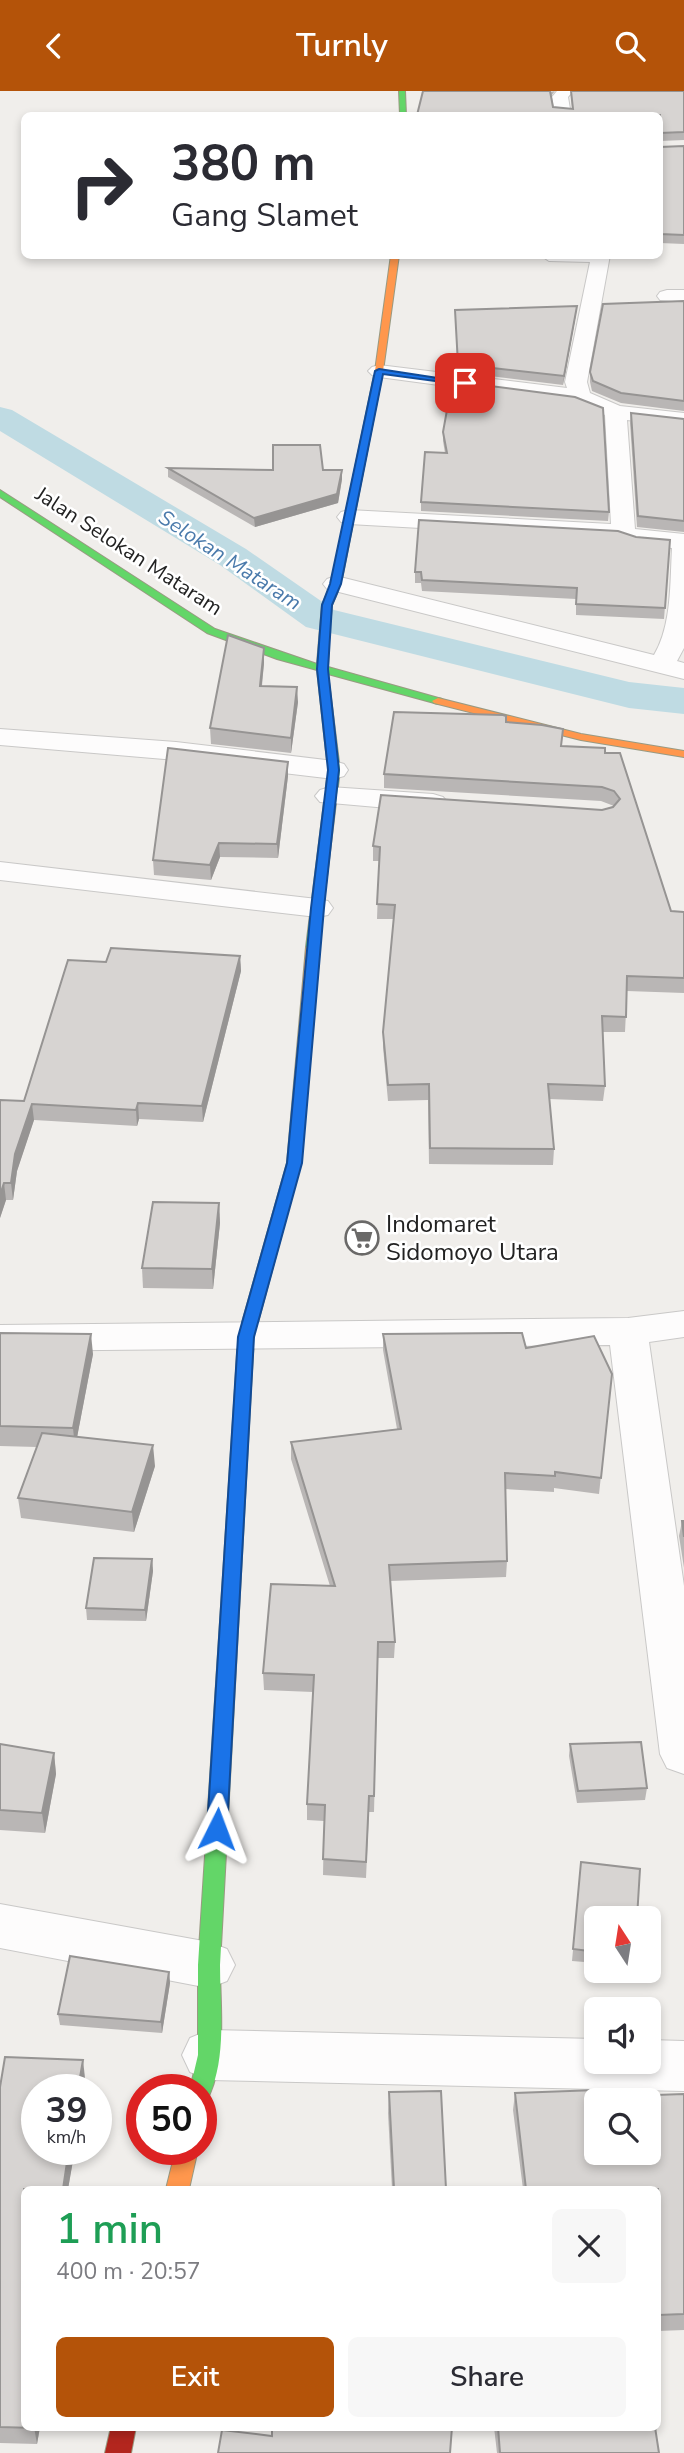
<!DOCTYPE html>
<meta charset="utf-8">
<style>
:root{--surface:#fff;--page:#f7f7f7;--text:#2b2b33;--muted:#7c7c81;--accent:#b45309}
body{margin:0;font-family:"Nunito Sans",sans-serif;background:var(--page);color:var(--text);height:100vh;display:flex;flex-direction:column;font-size:26px;white-space:nowrap}
*{box-sizing:border-box;margin:0}
p{font-size:23px;color:var(--muted)}
.icon{flex:none;width:38px;height:38px;fill:none;stroke:currentColor;stroke-width:2;stroke-linecap:round;stroke-linejoin:round}
.map{position:relative;flex:1;overflow:hidden}
.drawer{position:absolute;left:21px;top:2095px;width:640px;height:245px;display:flex;flex-direction:column;background:var(--surface);border-radius:10px;box-shadow:0 4px 10px #0003}
.drawer>*{flex:none}
.hud{position:absolute;left:21px;top:21px;width:642px;height:147px;border-radius:10px;box-shadow:0 4px 10px #0003;background:#fff;color:var(--text);overflow:hidden}
.needle{width:46px;rotate:348deg}
.controls{position:absolute;left:584px;top:1815px;display:grid;gap:14px}
.controls a{display:grid;place-items:center;width:77px;height:77px;border-radius:10px;background:var(--surface);box-shadow:0 4px 10px #0003;font-size:35px}
.speed{position:absolute;left:21px;top:1983px;display:flex;gap:14px;font-size:35px;font-weight:700;text-align:center}
.speed>*{display:grid;place-content:center;width:91px;height:91px;border-radius:50%;background:var(--surface);box-shadow:0 4px 10px #0003;line-height:1}
.speed small{font-size:18px;font-weight:400}
.speed .limit{border:10px solid #d22;background:#fff;color:#111}
.pin{position:absolute;display:grid;place-items:center;width:60px;height:60px;color:#fff;margin:-30px;border-radius:14px;box-shadow:0 4px 10px #0006}
.me{position:absolute;width:77px;margin:-38px;rotate:3deg;stroke-linejoin:round;filter:drop-shadow(0 0 5px #0008)}
.turn{display:flex;align-items:center;gap:24px;height:147px;padding:0 35px;font-size:32px}
.turn .icon{width:91px;height:91px;stroke-width:2.5}
.turn b{display:block;font-size:49px;line-height:60px}
.round{display:grid;place-items:center;flex:none;width:74px;height:74px;border-radius:10px;background:var(--page)}
.overview{display:flex;align-items:center;justify-content:space-between;height:119px;padding:0 35px}
h1{font-size:42px;font-weight:600;line-height:52px;color:#1e9e55}
.primary-button{display:flex;gap:14px;margin-top:auto;padding:14px 35px}
.primary-button a{flex:1;height:80px;border-radius:10px;background:var(--accent);color:#fff;font-size:28px;font-weight:600;line-height:80px;text-align:center}
.primary-button a+a{background:var(--page);color:var(--text)}
header{display:flex;justify-content:space-between;align-items:center;height:91px;padding:0 35px;background:var(--accent);color:#fff;font-size:32px;font-weight:600}
.map>svg:first-child{display:block}
.lines{fill:none;stroke-linecap:round;stroke-linejoin:round}
.canal{fill:#bfdbe3;fill-rule:evenodd}
.street-casing{stroke:#c9c8c7;stroke-width:2}
.fast-casing{stroke:#999a82;stroke-width:2}
.slow-casing{stroke:#999a82;stroke-width:2}
.jam-casing{stroke:#999a82;stroke-width:2}
.street{fill:#fdfcfc;fill-rule:evenodd}
.fast{fill:#63d668;fill-rule:evenodd}
.slow{fill:#ff974d;fill-rule:evenodd}
.jam{fill:#b3261e;fill-rule:evenodd}
.wall{fill:#b9b6b5}
.shaded-wall{fill:#969493}
.building{fill:#d7d4d2;stroke:#969493;stroke-width:2;fill-rule:evenodd}
.route{fill:#1a73e8;stroke:#114b97;stroke-width:2}
.labels{text-anchor:middle;stroke-width:5;stroke-linejoin:round;paint-order:stroke}
.far-street-label{font-size:21px;fill:#222;stroke:#fff}
.far-water-label{font-size:21px;font-style:italic;fill:#4a7aab;stroke:#fff}
.poi-label{font-size:24px;fill:#222;stroke:#fff;text-anchor:start}
</style>
<header><svg class="icon" aria-label="back" viewBox="0 0 24 24"><path d="M15 5l-7 7 7 7"/></svg>Turnly<svg class="icon" aria-label="search" viewBox="0 0 24 24"><circle cx="10" cy="10" r="6"/><path d="M15 15l6 6"/></svg></header>
<div class="map">
<svg width="684" height="2362" viewBox="0 0 684 2362">
<rect width="100%" height="100%" fill="#f0eeeb"/>
<g class="lines">
<polygon class="canal" points="0,316 12,319 246,458 334,519 629,591 684,597 684,623 629,617 306,536 220,474 0,340"/>
<defs>
<g id="street">
<polygon points="557,0 573,0 568,6 571,24 555,24 552,6"/>
<path d="M540 164H610L587 291 590 302 620 315 684 322V336L627 329 635 438 684 443V557L677 570 684 572V588L327 498 323 493 327 488 336 485 654 564C672 534 670 491 672 457L635 454 618 448 349 433 341 431 337 426 341 421 349 419 611 433 605 324 575 312 379 286 372 284 368 280 372 276 379 274 567 297 565 291 590 171 549 170Z"/>
<polygon points="667,199 684,199 684,211 660,209 657,205 660,201"/>
<polygon points="0,638 176,651 334,670 344,673 348,679 344,685 334,688 176,669 0,654"/>
<polygon points="330,696 433,703 443,706 448,712 443,718 433,721 320,711 315,705 320,699"/>
<polygon points="0,771 317,808 328,810 333,817 328,824 317,826 0,789"/>
<polygon points="684,1220 684,1246 649,1251 684,1495 684,1683 667,1677 660,1663 610,1254 0,1260 0,1234 628,1227"/>
<polygon points="0,1813 209,1851 227,1858 235,1874 227,1890 209,1897 0,1857"/>
<polygon points="209,1939 597,1948 597,1970 649,1970 649,1949 684,1950 684,2000 209,1989 190,1981 182,1964 190,1947"/>
</g>
<g id="fast">
<polygon points="399,0 405,0 406,24 400,24"/>
<polygon points="0,399 215,538 317,573 321,525 330,523 328,576 442,608 444,610 438,613 328,583 340,679 318,859 313,860 306,856 328,679 317,579 277,568 207,542 0,406"/>
<path d="M243 1291 249 1293 251 1297 220 1874C220 1917 227 1965 209 2005L201 2008V1998H190L198 1964V1874L235 1297 237 1293Z"/>
</g>
<g id="slow">
<polygon points="391,164 399,164 383,280 341,493 332,514 331,525 326,528 321,525 322,514 331,493 375,280"/>
<polygon points="438,607 581,643 684,660 684,666 581,649 434,612 432,610"/>
<polygon points="313,852 320,856 301,1072 254,1246 251,1297 249,1301 237,1301 235,1297 238,1246 287,1072 306,856"/>
<polygon points="176,2058 198,2058 189,2098 166,2098"/>
</g>
<polygon id="jam" points="111,2336 136,2336 131,2362 105,2362"/>
</defs>
<use href="#street" class="street-casing"/>
<use href="#fast" class="fast-casing"/>
<use href="#slow" class="slow-casing"/>
<use href="#jam" class="jam-casing"/>
<use href="#street" class="street"/>
<use href="#fast" class="fast"/>
<use href="#slow" class="slow"/>
<use href="#jam" class="jam"/>
</g>
<g class="wall">
<polygon points="555,0 551,5 553,16 572,18 571,0 684,0 684,49 660,50 660,24 417,24"/>
<polygon points="684,55 684,153 660,152 660,56"/>
<polygon points="684,210 684,320 621,312 592,300 590,291 590,281"/>
<polygon points="455,219 576,223 563,294 458,281"/>
<polygon points="459,291 609,421 608,430 421,420 421,411 445,362 443,350 443,341 460,319"/>
<polygon points="631,322 684,328 684,441 637,436 630,332"/>
<polygon points="168,377 323,379 342,388 338,412 255,436 168,386"/>
<polygon points="636,446 670,449 664,528 576,524 576,508 422,500 421,492 415,492 415,481"/>
<polygon points="264,572 262,595 298,611 291,662 211,653 210,637"/>
<polygon points="506,631 561,655 605,662 671,820 684,821 684,902 627,900 625,941 602,941 605,995 603,1010 549,1008 554,1058 553,1074 429,1073 428,1009 388,1010 383,956 383,941 394,828 377,828 379,770 373,770 373,755 602,719 614,715 601,710 384,697 384,683"/>
<polygon points="288,685 278,767 220,766 211,789 154,784 153,769"/>
<polygon points="240,865 241,880 203,1031 139,1028 137,1035 34,1029 17,1080 13,1109 6,1109 0,1127 0,1009 24,1010 106,871"/>
<polygon points="219,1112 220,1132 213,1198 143,1197 142,1177"/>
<polygon points="0,1242 93,1263 77,1346 155,1375 134,1441 21,1427 18,1407 37,1356 0,1355"/>
<polygon points="383,1243 526,1257 612,1283 599,1403 554,1397 554,1401 505,1398 507,1470 506,1486 390,1490 395,1551 394,1567 378,1567 374,1721 369,1721 366,1787 323,1784 324,1730 307,1729 307,1713 313,1601 264,1599 263,1582 330,1495 291,1368 291,1351 397,1338 383,1259"/>
<polygon points="682,1430 684,1430 684,1477 679,1445"/>
<polygon points="152,1468 153,1480 146,1530 87,1529 86,1517"/>
<polygon points="0,1653 54,1662 56,1683 45,1742 0,1739"/>
<polygon points="570,1653 647,1697 645,1709 577,1712 569,1665"/>
<polygon points="581,1771 597,1827 597,1872 572,1870"/>
<polygon points="169,1881 170,1892 162,1942 60,1934 58,1923"/>
<polygon points="85,1987 84,1998 37,1998 37,2058 75,2058 68,2098 24,2098 40,2336 37,2353 0,2352 0,1996"/>
<polygon points="389,2001 446,2098 392,2098 388,2022"/>
<polygon points="515,2002 599,2006 684,2003 684,2239 658,2240 658,2098 523,2098 513,2019"/>
<polygon points="494,2336 655,2336 659,2362 497,2362"/>
</g>
<g class="shaded-wall">
<polygon points="577,215 576,223 563,294 564,285"/>
<polygon points="342,379 342,388 338,412 255,436 254,427"/>
<polygon points="264,557 264,572 260,610 260,595"/>
<polygon points="297,596 298,611 291,662 291,647"/>
<polygon points="288,671 288,685 278,767 277,753"/>
<polygon points="219,752 220,766 211,789 210,774"/>
<polygon points="240,865 241,880 203,1031 202,1015"/>
<polygon points="138,1012 139,1028 137,1035 136,1019"/>
<polygon points="32,1013 34,1029 17,1080 13,1109 11,1092 15,1063"/>
<polygon points="4,1092 6,1109 0,1127 0,1104"/>
<polygon points="219,1112 220,1132 213,1198 212,1178"/>
<polygon points="91,1243 93,1263 75,1357 73,1337"/>
<polygon points="153,1354 155,1375 134,1441 132,1421"/>
<polygon points="152,1468 153,1480 146,1530 145,1519"/>
<polygon points="54,1662 56,1683 45,1742 42,1722"/>
<polygon points="169,1881 170,1892 162,1942 161,1931"/>
<polygon points="83,1969 85,1987 84,1998 78,1998"/>
<polygon points="69,2058 75,2058 68,2098 63,2098"/>
<polygon points="34,2336 40,2336 37,2353"/>
</g>
<g class="building">
<polygon points="423,0 550,0 553,16 573,18 571,0 684,0 684,41 660,42 660,24 417,24"/>
<polygon points="684,55 684,144 660,143 660,56"/>
<polygon points="684,210 684,310 621,302 593,290 590,281 603,213"/>
<polygon points="577,215 564,285 458,273 455,219"/>
<polygon points="459,291 575,306 603,317 609,421 421,411 425,361 447,362 443,341 447,319 461,319"/>
<polygon points="631,322 684,328 684,430 638,425"/>
<polygon points="273,354 320,354 323,379 342,379 337,403 254,427 168,377 273,379"/>
<polygon points="419,429 618,440 636,446 670,449 665,517 576,513 577,497 422,489 421,481 415,481"/>
<polygon points="228,544 264,557 260,595 297,596 291,647 210,637"/>
<polygon points="394,621 503,624 506,625 506,631 542,634 563,638 561,655 605,657 605,662 620,662 671,820 684,821 684,887 627,885 626,926 602,925 605,995 548,993 554,1058 430,1057 429,993 388,994 383,941 395,814 377,813 380,756 373,755 381,704 602,719 613,716 620,708 614,700 602,696 384,683"/>
<polygon points="168,657 288,671 277,753 219,752 210,774 153,769"/>
<polygon points="111,857 240,865 202,1015 138,1012 136,1019 32,1013 15,1063 11,1092 4,1092 0,1104 0,1009 24,1010 68,869 106,871"/>
<polygon points="153,1111 219,1112 212,1178 142,1177"/>
<polygon points="0,1242 91,1243 73,1337 0,1335"/>
<polygon points="522,1242 526,1257 594,1245 612,1283 601,1387 555,1381 555,1385 505,1382 507,1470 389,1474 395,1551 378,1551 374,1705 369,1705 366,1771 323,1768 325,1714 307,1713 314,1584 263,1582 271,1493 335,1495 291,1351 401,1338 383,1243"/>
<polygon points="42,1342 153,1354 132,1421 18,1407"/>
<polygon points="682,1430 684,1430 684,1446"/>
<polygon points="94,1467 152,1468 145,1519 86,1517"/>
<polygon points="641,1651 647,1697 578,1700 570,1653"/>
<polygon points="0,1653 54,1662 42,1722 0,1719"/>
<polygon points="581,1771 640,1778 637,1827 597,1827 597,1861 573,1858"/>
<polygon points="70,1865 169,1881 161,1931 58,1923"/>
<polygon points="5,1966 83,1969 78,1998 37,1998 37,2058 69,2058 63,2098 24,2098 24,2336 34,2336 34,2337 0,2336 0,1996"/>
<path d="M597 1999 599 2006 684 2003V2223L658 2224V2098H526L515 2002ZM597 2009H649V2062H597Z"/>
<polygon points="441,2000 446,2098 394,2098 389,2001"/>
<polygon points="272,2336 452,2336 450,2362 218,2362 222,2339 272,2345"/>
<polygon points="498,2336 655,2336 659,2362 500,2362"/>
</g>
<polygon class="route" points="379,278 470,292 465,294 383,283 341,493 332,514 328,578 339,679 324,817 302,1072 254,1246 227,1738 224,1744 217,1746 210,1744 207,1738 238,1246 287,1072 311,817 328,679 317,578 322,514 330,493 375,280"/>
<defs>
<symbol id="supermarket-ring" viewBox="-11 -11 22 22"><circle r="9.5" fill="#fff" stroke="#6a6968" stroke-width="1.5"/><path d="M-6-5.5h2.5l.6 2H6L4.5 2H-2.5L-4.4-4H-6ZM-1.5 3.2a1.3 1.3 0 1 0 .1 0ZM3 3.2a1.3 1.3 0 1 0 .1 0Z" fill="#6a6968"/></symbol>
</defs>
<g fill-rule="evenodd">
<use href="#supermarket-ring" x="343" y="1128" width="38" height="38"/>
</g>
<g class="labels">
<g class="far-street-label">
<text transform="translate(129 460) rotate(33)" y="7">Jalan Selokan Mataram</text>
</g>
<g class="far-water-label">
<text transform="translate(230 469) rotate(33)" y="7">Selokan Mataram</text>
</g>
<g class="poi-label">
<text x="386" y="1141">Indomaret<tspan x="386" dy="28">Sidomoyo Utara</tspan></text>
</g>
</g>
</svg>
<div class="controls">
<a><svg class="needle" viewBox="-14 -14 28 28"><path d="M0-13l5 13h-10z" fill="#e53935"/><path d="M0 13l5-13h-10z" fill="#7c7c81"/></svg></a>
<a><svg class="icon" aria-label="sound" viewBox="0 0 24 24"><path d="M4 9h4l5-4v14l-5-4H4zM17 9q2 3 0 6"/></svg></a>
<a><svg class="icon" aria-label="search" viewBox="0 0 24 24"><circle cx="10" cy="10" r="6"/><path d="M15 15l6 6"/></svg></a>
</div>
<div class="speed"><div>39<small>km/h</small></div><div class="limit">50</div></div>
<div class="pin" style="left:465px;top:292px;background:#d93025"><svg class="icon" aria-label="arrive" viewBox="0 0 24 24"><path d="M6 21V4h12l-3 4 3 4H6"/></svg></div>
<svg class="me" style="left:217px;top:1738px" viewBox="-20 -20 40 40"><path d="M0-17L14 15 0 8-14 15z" fill="#1a73e8" stroke="#fff" stroke-width="4"/></svg>
<div class="hud">
<div class="turn"><svg class="icon" aria-label="right" viewBox="0 0 24 24"><path d="M7 20v-9h11M14 6l5 5-5 5"/></svg><div><b>380 m</b>Gang Slamet</div></div>
</div>
<section class="drawer">
<div class="overview"><div><h1>1 min</h1><p>400 m · 20:57</p></div><a class="round"><svg class="icon" aria-label="close" viewBox="0 0 24 24"><path d="M6 6l12 12M18 6L6 18"/></svg></a></div>
<div class="primary-button"><a>Exit</a><a>Share</a></div>
</section>
</div>
